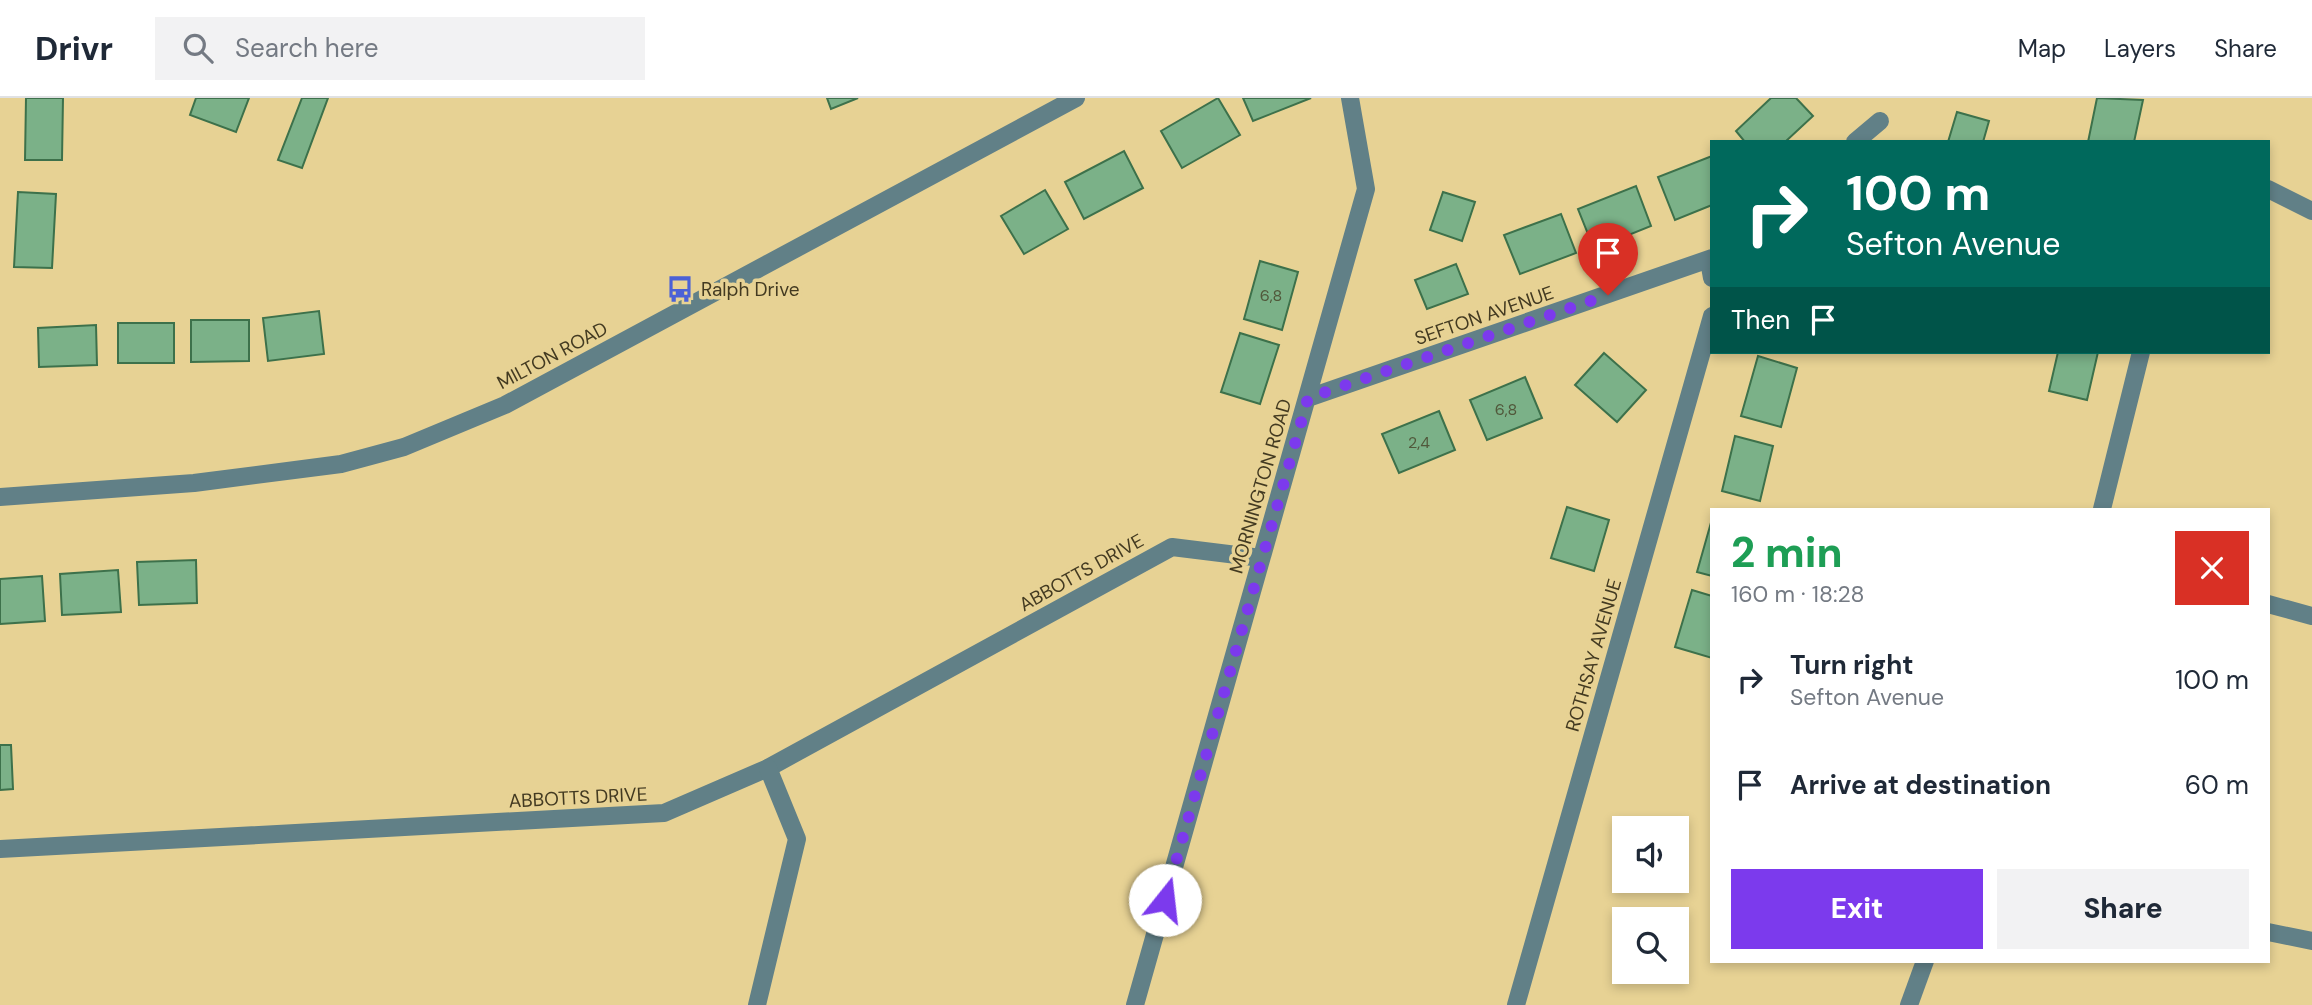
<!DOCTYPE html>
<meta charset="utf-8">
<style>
:root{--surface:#fff;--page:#f2f2f3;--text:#1f2937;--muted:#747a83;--line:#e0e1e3;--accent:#7c3aed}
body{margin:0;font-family:"DM Sans",sans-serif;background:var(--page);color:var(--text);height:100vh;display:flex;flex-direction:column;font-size:26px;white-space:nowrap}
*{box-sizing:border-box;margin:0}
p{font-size:23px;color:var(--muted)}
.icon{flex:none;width:38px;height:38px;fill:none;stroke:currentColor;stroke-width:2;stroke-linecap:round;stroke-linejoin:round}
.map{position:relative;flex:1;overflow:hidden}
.sheet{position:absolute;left:1710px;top:410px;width:560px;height:455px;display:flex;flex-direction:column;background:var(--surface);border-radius:0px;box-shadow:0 4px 10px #0003}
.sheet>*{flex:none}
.banner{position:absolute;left:1710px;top:42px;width:560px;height:214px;border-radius:0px;box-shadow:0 4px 10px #0003;background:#00695c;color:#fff;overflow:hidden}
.buttons{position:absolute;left:1612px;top:718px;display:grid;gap:14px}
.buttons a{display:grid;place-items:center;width:77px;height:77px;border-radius:0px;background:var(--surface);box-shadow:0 4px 10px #0003;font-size:35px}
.pin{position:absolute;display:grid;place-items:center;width:60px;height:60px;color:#fff;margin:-72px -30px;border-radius:50% 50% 50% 0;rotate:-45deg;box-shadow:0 0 7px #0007}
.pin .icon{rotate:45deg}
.me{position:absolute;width:77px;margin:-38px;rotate:16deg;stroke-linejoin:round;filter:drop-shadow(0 0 5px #0008)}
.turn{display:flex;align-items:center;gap:24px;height:147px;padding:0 21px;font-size:32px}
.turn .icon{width:91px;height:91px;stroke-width:2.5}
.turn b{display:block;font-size:49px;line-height:60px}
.then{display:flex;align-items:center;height:66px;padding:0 21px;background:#0003;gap:14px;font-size:26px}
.round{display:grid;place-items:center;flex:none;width:74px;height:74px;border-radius:0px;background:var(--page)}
.headline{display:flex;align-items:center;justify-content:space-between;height:119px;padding:0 21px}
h1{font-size:42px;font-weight:800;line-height:52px;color:#1e9e55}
.primary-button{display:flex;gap:14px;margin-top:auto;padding:14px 21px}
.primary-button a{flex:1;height:80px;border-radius:0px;background:var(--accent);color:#fff;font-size:28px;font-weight:800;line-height:80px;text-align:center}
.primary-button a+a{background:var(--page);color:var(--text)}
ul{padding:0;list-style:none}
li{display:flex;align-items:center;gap:21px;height:105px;padding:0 21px}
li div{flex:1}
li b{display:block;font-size:26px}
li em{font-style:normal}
header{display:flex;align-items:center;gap:42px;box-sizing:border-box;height:98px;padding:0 35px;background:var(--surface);border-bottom:2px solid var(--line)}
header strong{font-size:33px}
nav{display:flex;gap:38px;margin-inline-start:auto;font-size:24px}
.search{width:490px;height:63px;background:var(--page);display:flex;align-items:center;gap:18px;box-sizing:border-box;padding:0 24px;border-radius:0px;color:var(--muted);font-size:26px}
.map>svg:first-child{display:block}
.building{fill:#7bb188;stroke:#3d714b;stroke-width:2}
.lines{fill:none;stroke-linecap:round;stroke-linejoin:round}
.minor{stroke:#618087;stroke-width:18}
.route{stroke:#7c3aed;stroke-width:12;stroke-dasharray:0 21.6}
.labels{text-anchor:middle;stroke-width:7;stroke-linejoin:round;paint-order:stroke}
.number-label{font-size:16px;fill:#51583b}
.poi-label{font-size:19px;fill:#433a21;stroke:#e7d294;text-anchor:start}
.street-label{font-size:19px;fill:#433a21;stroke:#e7d294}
</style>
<header>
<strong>Drivr</strong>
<div class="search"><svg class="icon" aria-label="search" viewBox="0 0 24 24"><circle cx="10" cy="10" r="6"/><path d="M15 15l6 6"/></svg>Search here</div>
<nav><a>Map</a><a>Layers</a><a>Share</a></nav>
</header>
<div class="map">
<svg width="2312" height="907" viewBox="0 0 2312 907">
<rect width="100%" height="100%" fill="#e7d294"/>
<g class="building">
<polygon points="26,0 63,0 62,62 25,62"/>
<polygon points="196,0 249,0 236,34 190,17"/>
<polygon points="302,0 328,0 302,70 278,62"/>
<polygon points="827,0 858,0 831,11"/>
<polygon points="1218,0 1240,37 1182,70 1161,33"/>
<polygon points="1243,0 1311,0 1253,23"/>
<polygon points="1771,0 1796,0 1813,18 1785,44 1745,44 1736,33"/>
<polygon points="2097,0 2143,2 2134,44 2088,44"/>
<polygon points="1957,14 1989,23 1983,44 1948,44"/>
<polygon points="1124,53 1143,90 1084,121 1065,84"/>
<polygon points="1712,58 1712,107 1675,122 1658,79"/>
<polygon points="1636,88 1651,128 1594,151 1578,111"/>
<polygon points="1045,92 1068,131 1024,156 1001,118"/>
<polygon points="18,94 56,96 52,170 14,169"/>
<polygon points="1443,94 1475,104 1462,143 1430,132"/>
<polygon points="1561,116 1576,155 1520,176 1504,137"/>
<polygon points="1260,163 1298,174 1282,232 1244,221"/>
<polygon points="1456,166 1468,196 1427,211 1415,182"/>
<polygon points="319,213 324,256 268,263 263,220"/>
<polygon points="191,222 249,222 249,263 191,264"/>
<rect x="118" y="225" width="56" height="40"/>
<polygon points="96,227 97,267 39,269 38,230"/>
<polygon points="1240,235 1279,247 1260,306 1221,294"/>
<polygon points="2058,254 2098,254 2087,302 2049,293"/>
<polygon points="1604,255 1646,292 1617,324 1575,287"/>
<polygon points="1758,258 1797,270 1781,329 1741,318"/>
<polygon points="1525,279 1542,320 1487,342 1470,302"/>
<polygon points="1439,313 1455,352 1399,375 1382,336"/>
<polygon points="1735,338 1773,348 1760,403 1722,393"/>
<polygon points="1567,409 1609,422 1594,473 1551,460"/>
<polygon points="1712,421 1712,478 1697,474"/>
<polygon points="196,462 197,505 139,507 137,464"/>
<polygon points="118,472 121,514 62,517 60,476"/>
<polygon points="42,478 45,523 0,526 0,481"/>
<polygon points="1692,492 1712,498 1712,560 1675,549"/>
<polygon points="0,647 11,647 13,691 0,692"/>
</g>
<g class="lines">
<g class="minor">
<polyline points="1855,44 1880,23"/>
<polyline points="2268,91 2312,113"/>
<polyline points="1709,163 1712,180"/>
<polyline points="1308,300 1712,160"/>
<polyline points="0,399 194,385 341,366 404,349 505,307 1076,0"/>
<polyline points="2102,411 2141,254"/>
<polyline points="2268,506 2312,518"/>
<polyline points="0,751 664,715 768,670 1172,449 1261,460"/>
<polyline points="2268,834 2312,843"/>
<polyline points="757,907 797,741 768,670"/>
<polyline points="1135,907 1366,91 1350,0"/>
<polyline points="1516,907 1712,218"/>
<polyline points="1909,907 1925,863"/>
</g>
</g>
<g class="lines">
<polyline class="route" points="1165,802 1308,300 1608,197"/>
</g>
<defs>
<symbol id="bus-bare" viewBox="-9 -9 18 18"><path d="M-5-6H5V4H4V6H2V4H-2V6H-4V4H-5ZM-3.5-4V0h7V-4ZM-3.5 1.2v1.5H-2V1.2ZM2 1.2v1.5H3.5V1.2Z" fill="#4b61d6" stroke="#e7d294" stroke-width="2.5" paint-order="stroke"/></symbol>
</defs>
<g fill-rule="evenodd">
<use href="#bus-bare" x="661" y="172" width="38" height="38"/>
</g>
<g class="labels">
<g class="number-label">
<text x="1271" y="203">6,8</text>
<text x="1506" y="317">6,8</text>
<text x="1419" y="350">2,4</text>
</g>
<g class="poi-label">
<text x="701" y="198">Ralph Drive</text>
</g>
<g class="street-label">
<text transform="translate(1484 217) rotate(-19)" y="7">SEFTON AVENUE</text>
<text transform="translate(552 257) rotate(-28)" y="7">MILTON ROAD</text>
<text transform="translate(1260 388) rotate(-74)" y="7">MORNINGTON ROAD</text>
<text transform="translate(1081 474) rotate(-29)" y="7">ABBOTTS DRIVE</text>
<text transform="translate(1593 557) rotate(-74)" y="7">ROTHSAY AVENUE</text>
<text transform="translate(578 699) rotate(-3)" y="7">ABBOTTS DRIVE</text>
</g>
</g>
</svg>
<div class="buttons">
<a><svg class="icon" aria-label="sound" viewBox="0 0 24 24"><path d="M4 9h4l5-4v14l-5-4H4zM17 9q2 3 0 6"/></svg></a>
<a><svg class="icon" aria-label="search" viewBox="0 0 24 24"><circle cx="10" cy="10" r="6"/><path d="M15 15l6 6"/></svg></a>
</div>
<div class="pin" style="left:1608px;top:197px;background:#d93025"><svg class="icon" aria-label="arrive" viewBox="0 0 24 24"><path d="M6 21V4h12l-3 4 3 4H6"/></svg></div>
<svg class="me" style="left:1165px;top:802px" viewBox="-20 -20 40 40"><circle r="19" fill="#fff"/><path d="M0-13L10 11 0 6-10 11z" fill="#7c3aed"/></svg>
<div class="banner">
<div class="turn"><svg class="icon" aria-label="right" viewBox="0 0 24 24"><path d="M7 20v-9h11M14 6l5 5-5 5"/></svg><div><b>100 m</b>Sefton Avenue</div></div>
<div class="then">Then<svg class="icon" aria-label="arrive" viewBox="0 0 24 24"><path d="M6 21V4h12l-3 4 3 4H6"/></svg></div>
</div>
<section class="sheet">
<div class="headline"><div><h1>2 min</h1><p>160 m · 18:28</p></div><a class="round" style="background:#d93025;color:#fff"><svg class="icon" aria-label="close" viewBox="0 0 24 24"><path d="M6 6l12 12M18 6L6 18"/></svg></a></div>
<ul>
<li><svg class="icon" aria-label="right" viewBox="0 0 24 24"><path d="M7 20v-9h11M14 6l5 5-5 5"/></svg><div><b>Turn right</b><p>Sefton Avenue</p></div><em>100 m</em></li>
<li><svg class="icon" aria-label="arrive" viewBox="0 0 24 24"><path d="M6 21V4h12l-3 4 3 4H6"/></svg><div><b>Arrive at destination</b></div><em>60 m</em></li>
</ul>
<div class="primary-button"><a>Exit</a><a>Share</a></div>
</section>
</div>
